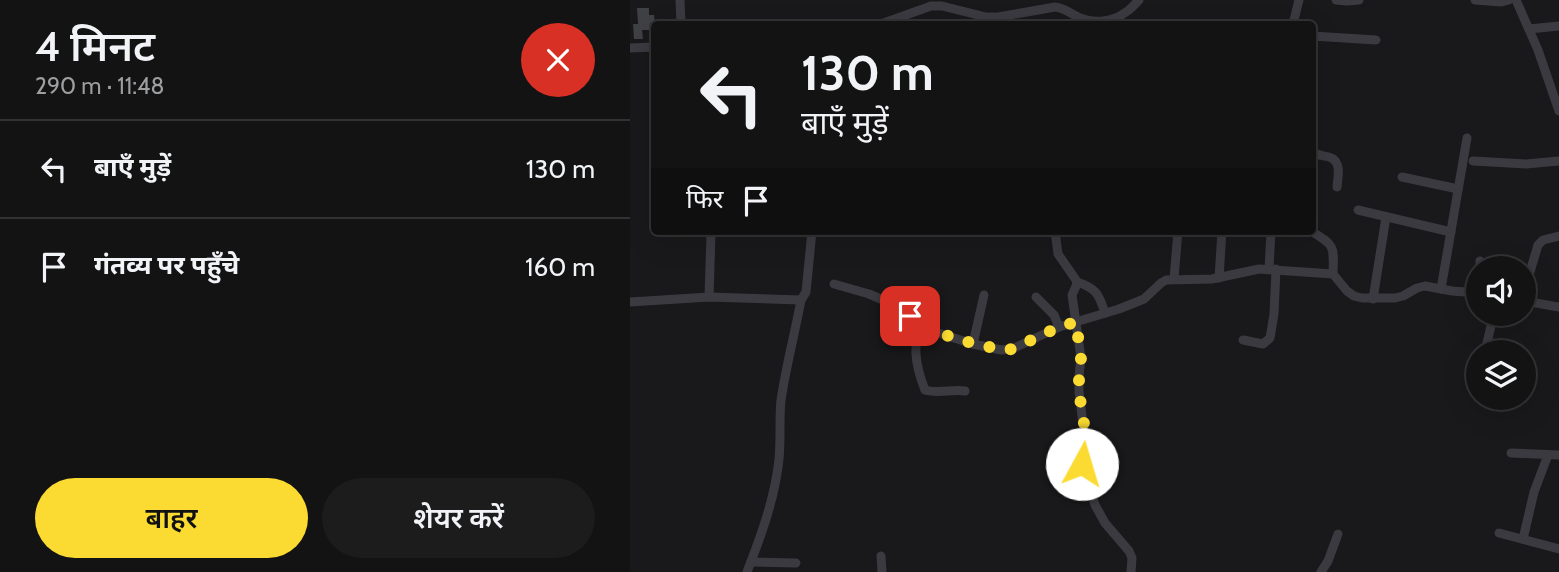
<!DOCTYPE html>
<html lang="hi">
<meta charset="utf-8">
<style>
:root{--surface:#131314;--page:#1c1c1d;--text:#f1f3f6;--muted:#9d9ea0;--line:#323234;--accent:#fbdb31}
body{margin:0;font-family:Cabin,"Noto Sans Devanagari",sans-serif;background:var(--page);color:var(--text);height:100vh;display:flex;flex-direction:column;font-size:26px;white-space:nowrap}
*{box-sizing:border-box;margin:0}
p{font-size:23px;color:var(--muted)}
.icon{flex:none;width:38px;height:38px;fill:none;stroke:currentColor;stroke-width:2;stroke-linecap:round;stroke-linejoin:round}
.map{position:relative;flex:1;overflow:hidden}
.drawer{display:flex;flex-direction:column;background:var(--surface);width:630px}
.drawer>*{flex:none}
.top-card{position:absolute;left:21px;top:21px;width:665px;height:214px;border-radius:7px;box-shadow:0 7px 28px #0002,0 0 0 2px var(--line);background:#131314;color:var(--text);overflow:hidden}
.fabs{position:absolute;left:836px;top:256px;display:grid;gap:14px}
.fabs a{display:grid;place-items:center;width:70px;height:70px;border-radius:50%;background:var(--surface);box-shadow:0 7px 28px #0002,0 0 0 2px var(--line);font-size:35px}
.pin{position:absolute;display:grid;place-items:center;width:60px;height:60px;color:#fff;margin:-30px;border-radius:14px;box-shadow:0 4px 10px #0006}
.me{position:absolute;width:77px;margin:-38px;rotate:6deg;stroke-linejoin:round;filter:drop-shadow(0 0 5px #0008)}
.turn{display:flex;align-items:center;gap:24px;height:147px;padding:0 35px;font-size:32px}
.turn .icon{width:91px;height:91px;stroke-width:2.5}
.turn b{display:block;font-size:49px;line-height:60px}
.then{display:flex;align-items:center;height:66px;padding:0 35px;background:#0003;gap:14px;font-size:26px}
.round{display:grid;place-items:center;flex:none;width:74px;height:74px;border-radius:37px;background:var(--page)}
.summary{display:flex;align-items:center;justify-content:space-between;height:119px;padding:0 35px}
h1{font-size:42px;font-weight:600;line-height:52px}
.cta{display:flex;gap:14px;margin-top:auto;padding:14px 35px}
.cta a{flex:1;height:80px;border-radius:42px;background:var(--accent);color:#111;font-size:28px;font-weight:600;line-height:80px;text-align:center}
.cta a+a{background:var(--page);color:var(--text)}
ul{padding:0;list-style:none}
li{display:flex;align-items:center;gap:21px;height:98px;padding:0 35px;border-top:2px solid var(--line)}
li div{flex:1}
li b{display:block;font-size:26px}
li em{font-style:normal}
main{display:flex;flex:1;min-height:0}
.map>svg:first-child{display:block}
.building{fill:#404145}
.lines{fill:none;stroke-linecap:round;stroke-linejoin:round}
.street{stroke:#3a3a40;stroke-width:9}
.route{stroke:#fbdb31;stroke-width:12;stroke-dasharray:0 21.6}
</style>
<main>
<section class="drawer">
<div class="summary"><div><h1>4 मिनट</h1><p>290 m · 11:48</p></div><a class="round" style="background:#d93025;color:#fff"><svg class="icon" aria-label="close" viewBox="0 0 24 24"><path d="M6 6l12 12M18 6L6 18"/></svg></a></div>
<ul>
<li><svg class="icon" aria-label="left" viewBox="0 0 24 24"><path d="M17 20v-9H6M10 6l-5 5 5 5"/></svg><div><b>बाएँ मुड़ें</b></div><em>130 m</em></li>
<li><svg class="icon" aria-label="arrive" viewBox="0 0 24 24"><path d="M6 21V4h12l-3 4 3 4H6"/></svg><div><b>गंतव्य पर पहुँचे</b></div><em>160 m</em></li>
</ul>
<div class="cta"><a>बाहर</a><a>शेयर करें</a></div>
</section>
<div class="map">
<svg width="929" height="572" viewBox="0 0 929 572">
<rect width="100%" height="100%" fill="#19191b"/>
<polygon class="building" points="7,8 19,8 19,15 24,15 25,23 20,23 20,30 12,30 13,39 4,39 3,24 8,24"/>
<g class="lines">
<g class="street">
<polyline points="50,0 51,24"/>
<polyline points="706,0 717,1 729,0"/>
<polyline points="845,0 871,2 879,0"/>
<polyline points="886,0 908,50 929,111"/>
<path d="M251 24 301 6H312L356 17H368L425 7C434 8 438 12 446 16 461 24 482 23 496 12 501 9 505 4 509 0"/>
<polyline points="663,24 669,0"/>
<polyline points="899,29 929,26"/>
<polyline points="682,36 746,40"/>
<polyline points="0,48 24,47"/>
<path d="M682 151C688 156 691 155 699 157 712 161 708 176 707 187"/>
<polyline points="843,161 896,164 929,161"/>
<polyline points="772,177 828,189"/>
<polyline points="728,210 821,232"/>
<polyline points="425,231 428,254 446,280 447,284 442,295 451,358 449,376 449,392 455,440 452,464 465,505 475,523 499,551 502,558 501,572"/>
<path d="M681 231C705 246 704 245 703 274"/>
<polyline points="850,268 850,261"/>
<polyline points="639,269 641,231"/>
<polyline points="589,278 592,231"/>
<polyline points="544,279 548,231"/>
<path d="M447 282C466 288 469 294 475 313"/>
<polyline points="204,284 239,294 267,306 299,330 343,344 371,350 382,349 429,327 489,309 514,299 531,283 536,280 582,279 629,269 703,274 717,291 724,296 732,298 765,298 773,296 787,288 795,286 822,291 849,293"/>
<polyline points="811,289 837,138"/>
<polyline points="894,292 908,245 913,240 929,236"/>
<polyline points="79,297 81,234"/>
<polyline points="406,297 424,315 429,327"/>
<polyline points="743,299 756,217"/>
<polyline points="894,301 929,307"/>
<polyline points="0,302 79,297 171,300 176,292 182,231"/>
<path d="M292 325C281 344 287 370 295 390 308 394 322 389 335 391"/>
<polyline points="613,340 633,344 640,338 644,314 646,269"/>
<polyline points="343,344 354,295"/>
<polyline points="856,347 864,313"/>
<polyline points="881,453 929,455"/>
<polyline points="869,533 929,549"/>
<polyline points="893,539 904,492 918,455"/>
<polyline points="251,556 252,572"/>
<polyline points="121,562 166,563"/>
<path d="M117 572C131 536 145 498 149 459 151 439 149 419 151 400 156 366 165 333 171 300"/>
<polyline points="691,572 698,561 708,534"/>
</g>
</g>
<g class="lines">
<polyline class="route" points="280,316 299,330 338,342 372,350 382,349 429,327 446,322 451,358 449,376 449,392 455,430 452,464"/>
</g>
</svg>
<div class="fabs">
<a><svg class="icon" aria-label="sound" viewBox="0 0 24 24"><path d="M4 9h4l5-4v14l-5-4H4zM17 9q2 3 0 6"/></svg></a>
<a><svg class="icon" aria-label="layers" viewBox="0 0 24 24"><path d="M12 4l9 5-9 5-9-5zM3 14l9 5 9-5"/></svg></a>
</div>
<div class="pin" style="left:280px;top:316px;background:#d93025"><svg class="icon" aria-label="arrive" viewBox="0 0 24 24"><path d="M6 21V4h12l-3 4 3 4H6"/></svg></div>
<svg class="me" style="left:452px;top:464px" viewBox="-20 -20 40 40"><circle r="19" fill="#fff"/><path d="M0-13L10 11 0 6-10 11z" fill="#fbdb31"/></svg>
<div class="top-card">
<div class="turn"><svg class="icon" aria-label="left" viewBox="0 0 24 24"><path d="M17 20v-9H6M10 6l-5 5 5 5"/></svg><div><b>130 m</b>बाएँ मुड़ें</div></div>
<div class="then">फिर<svg class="icon" aria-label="arrive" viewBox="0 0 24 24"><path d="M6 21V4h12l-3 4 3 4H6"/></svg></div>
</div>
</div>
</main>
